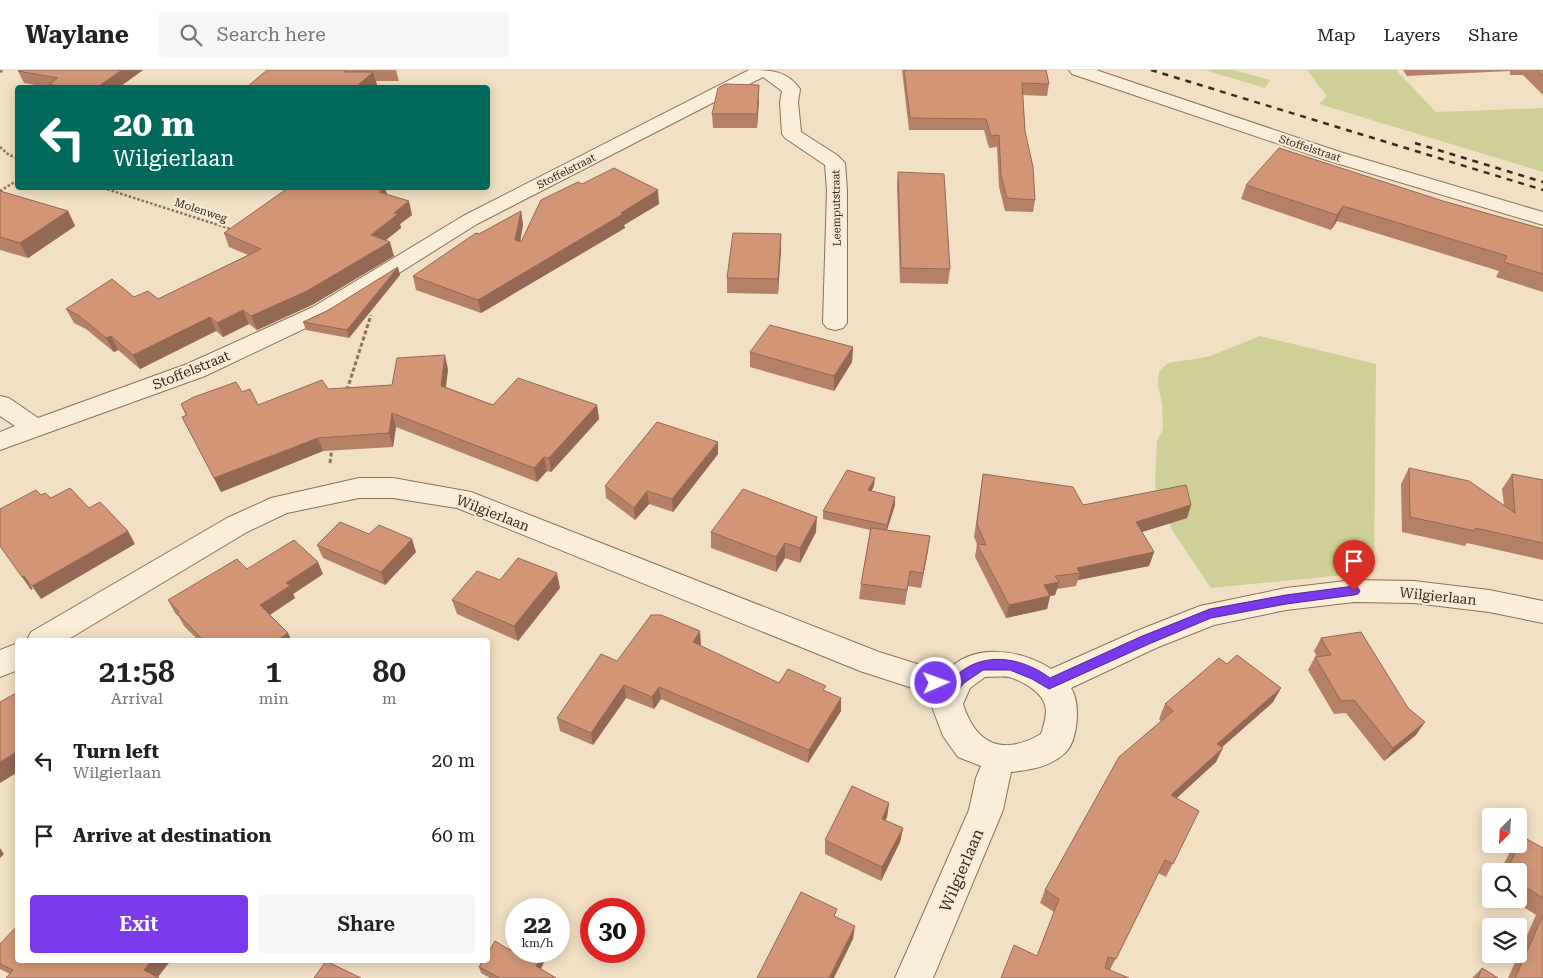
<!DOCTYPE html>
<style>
:root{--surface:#fff;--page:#f6f6f6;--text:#222;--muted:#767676;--line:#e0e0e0;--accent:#7c3aed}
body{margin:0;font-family:"Roboto Serif",serif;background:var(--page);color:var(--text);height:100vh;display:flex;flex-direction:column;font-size:19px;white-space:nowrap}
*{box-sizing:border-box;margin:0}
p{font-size:16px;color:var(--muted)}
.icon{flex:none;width:28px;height:28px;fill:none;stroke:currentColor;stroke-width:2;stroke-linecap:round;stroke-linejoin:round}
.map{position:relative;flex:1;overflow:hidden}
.side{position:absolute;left:15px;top:568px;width:475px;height:325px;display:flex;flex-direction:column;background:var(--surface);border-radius:5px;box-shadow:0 2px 12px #0003}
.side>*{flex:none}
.top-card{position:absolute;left:15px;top:15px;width:475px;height:105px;border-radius:5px;box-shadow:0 2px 12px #0003;background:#00695c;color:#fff;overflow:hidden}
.needle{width:32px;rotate:204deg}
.fabs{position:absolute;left:1482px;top:738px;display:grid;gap:10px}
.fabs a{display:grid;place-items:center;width:45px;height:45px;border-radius:5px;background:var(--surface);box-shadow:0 2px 12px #0003;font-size:25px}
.speed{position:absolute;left:505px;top:828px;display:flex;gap:10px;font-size:25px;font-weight:700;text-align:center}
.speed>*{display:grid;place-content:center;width:65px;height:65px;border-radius:50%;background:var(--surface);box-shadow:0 2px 12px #0003;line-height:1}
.speed small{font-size:12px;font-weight:400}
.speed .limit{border:8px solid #d22;background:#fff;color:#111}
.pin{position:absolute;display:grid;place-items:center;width:42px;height:42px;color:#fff;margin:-51px -21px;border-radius:50% 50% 50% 0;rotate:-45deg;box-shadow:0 0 5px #0007}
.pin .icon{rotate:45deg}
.me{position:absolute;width:55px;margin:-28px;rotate:88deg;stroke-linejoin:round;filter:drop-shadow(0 0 4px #0008)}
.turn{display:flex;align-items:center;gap:18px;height:105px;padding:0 15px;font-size:22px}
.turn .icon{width:65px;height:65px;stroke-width:2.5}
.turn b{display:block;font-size:35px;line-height:42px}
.eta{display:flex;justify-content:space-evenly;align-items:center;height:85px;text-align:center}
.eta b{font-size:30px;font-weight:600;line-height:35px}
.cta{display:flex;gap:10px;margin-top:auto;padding:10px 15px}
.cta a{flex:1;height:58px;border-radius:5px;background:var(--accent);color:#fff;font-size:20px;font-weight:600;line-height:58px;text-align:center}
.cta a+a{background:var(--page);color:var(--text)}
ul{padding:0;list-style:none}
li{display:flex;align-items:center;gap:15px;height:75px;padding:0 15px}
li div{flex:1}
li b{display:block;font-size:19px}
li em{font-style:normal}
header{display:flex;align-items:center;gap:30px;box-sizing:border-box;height:70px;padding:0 25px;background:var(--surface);border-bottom:1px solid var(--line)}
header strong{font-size:24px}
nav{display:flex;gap:28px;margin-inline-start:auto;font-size:18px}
.search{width:350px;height:45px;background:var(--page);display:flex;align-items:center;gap:12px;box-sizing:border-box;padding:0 18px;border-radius:5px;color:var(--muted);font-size:19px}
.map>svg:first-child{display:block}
.green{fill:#ced097}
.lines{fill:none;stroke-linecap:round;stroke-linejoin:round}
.street-casing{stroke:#8d7159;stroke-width:2}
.path-far1{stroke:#8d7159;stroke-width:2.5;stroke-dasharray:2.5 2;stroke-linecap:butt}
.path{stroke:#8d7159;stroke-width:3;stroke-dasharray:4 2.5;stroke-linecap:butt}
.street{fill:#fbeed8;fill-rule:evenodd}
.rail{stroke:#3c2a1e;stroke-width:2.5;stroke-dasharray:6 6;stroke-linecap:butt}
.wall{fill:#b58166}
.shaded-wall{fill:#936953}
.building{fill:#d29677;stroke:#936953}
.route{fill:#7c3aed;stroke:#51269a}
.labels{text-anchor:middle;stroke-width:4.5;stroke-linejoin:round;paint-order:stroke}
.far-street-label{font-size:11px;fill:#3c2a1e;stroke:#f8ebd4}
.street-label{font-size:14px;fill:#3c2a1e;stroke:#f8ebd4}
.near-street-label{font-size:16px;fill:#3c2a1e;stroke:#f8ebd4}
</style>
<header>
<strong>Waylane</strong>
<div class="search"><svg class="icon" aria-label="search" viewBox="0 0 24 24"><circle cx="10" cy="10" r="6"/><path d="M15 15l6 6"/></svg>Search here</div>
<nav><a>Map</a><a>Layers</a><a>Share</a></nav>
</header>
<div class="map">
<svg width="1543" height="908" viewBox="0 0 1543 908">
<rect width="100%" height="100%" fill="#f1e0c4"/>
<g class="green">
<polygon points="1205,0 1233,0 1270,10 1265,18"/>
<polygon points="1307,0 1396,0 1436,42 1543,38 1543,102 1319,34 1327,26"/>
<polygon points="1260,266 1376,294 1374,502 1211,518 1172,460 1155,415 1157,371 1163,359 1162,335 1158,315 1159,301 1168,293 1208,287"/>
</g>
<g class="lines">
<defs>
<g id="street">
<path d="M749 0C770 0 787 0 800 19L798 32 801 62 837 85 845 93 847 120V253L843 258 835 260 827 258 823 253 827 120 825 95 785 68 782 64 780 32 782 21 763 7 477 154 329 247 205 306 0 380V362L15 356 0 346V326L9 328 38 348 187 294 313 237 463 146Z"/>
<polygon points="1069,0 1096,0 1340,82 1543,142 1543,155 1326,90 1072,4"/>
<path d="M359 408H393L471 422 879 582 946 603C970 572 1022 579 1051 599L1134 562 1200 536 1286 518 1354 510 1414 511 1489 520 1543 531V553L1489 542 1414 533 1354 532 1286 540 1214 555 1156 578 1071 618C1081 633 1078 671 1065 683 1050 697 1030 700 1011 702L1003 740 933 908H895L969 740 976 708 981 696 958 687 943 666 931 634 934 625 860 601 457 438 393 428H359L287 443 247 462 67 570H27L31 562 227 448 271 428ZM985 607C993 607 1002 606 1009 607 1016 609 1024 613 1030 617 1050 631 1048 643 1041 664 1003 686 976 675 963 634L970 618Z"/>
<polygon points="18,573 18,600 0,607 0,580"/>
</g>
</defs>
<use href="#street" class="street-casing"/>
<g class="path-far1">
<polyline points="0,2 4,0"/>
<polyline points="0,77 9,85 18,88"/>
<polyline points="103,118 234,160"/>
<polyline points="0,121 18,110"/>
</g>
<g class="path">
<polyline points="347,320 371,245"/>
<polyline points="330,393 332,377"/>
</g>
<use href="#street" class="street"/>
<g class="rail">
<polyline points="1151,0 1543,120"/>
<polyline points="1415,73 1543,112"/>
</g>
</g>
<g class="wall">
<polygon points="143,0 118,18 50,18 24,13 18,1"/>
<polygon points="267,0 396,0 399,11 376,11 377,15 373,18 246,18"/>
<polygon points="902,0 1046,0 1049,14 1047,26 1023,25 1025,61 1035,130 1033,142 1005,141 999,117 997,77 989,78 984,60 909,60"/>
<polygon points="1403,0 1543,0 1543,25 1523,5 1510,5 1510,1 1407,6"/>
<polygon points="759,29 757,58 713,58 712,44"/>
<polygon points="898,102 950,199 948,214 900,213 897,116"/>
<polygon points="582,114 659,134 624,155 625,158 481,243 416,220 413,206 479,164 521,141 523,155 520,172 521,172"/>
<polygon points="1246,115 1443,131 1543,159 1543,222 1496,207 1499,201 1337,151 1331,160 1241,129"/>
<polygon points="385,118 387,124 412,145 400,154 401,158 385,170 394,186 312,235 257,260 249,254 223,267 216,261 140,299 118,280 114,282 86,259 74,253 66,239 134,227 158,229 248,185 229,177 224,163"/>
<polygon points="0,121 68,141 75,156 28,188 0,180"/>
<polygon points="781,164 781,179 778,224 727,223 727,208"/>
<polygon points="400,205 349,268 306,260 303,252"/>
<polygon points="853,277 852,292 834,321 750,297 750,282"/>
<polygon points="448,299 446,317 493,335 597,335 599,349 551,402 547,401 537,412 396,357 393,377 323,381 221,422 182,347 186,346 181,334 242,322 258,335 328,319 392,315"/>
<polygon points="718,372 718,384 673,442 649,434 635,450 606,428 605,416"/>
<polygon points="1409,398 1504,435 1502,419 1512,404 1543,410 1543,490 1467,473 1465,476 1402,462 1401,414"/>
<polygon points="983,404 1083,435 1191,435 1187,448 1142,462 1154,482 1149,496 1078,510 1076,516 1057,519 1055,525 1050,526 1047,539 1006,548 975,487 977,474 974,467"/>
<polygon points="874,416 871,421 895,427 895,435 887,460 930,466 921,518 908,516 905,535 859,529 861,514 870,460 823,449 823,441"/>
<polygon points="711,462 816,462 800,493 785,488 776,502 711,478"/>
<polygon points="369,464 416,482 385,515 323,488 317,475"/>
<polygon points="247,499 323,504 293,524 295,528 270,545 288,563 291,570 198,570 184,556 179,547 175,543 168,530"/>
<polygon points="500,510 560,518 518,571 457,544 452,530"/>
<polygon points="1321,568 1416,665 1384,691 1346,643 1334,644 1308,600 1315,587 1317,587 1314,581"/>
<polygon points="701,574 700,576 779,613 826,621 841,641 808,693 661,629 654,639 626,628 593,675 560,661 557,648 617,591"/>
<polygon points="1227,594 1281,618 1273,632 1222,677 1216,692 1176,728 1199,741 1166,807 1158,803 1110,900 1037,886 1054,842 1040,833 1045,820 1161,651 1159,649 1165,634"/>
<polygon points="889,733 887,747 885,750 903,758 900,772 881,811 825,784 825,770"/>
<polygon points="1523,767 1543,778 1543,908 1508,908 1536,845 1511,829 1519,829 1519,801 1500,801 1511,780 1517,774 1519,774 1519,771"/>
<polygon points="0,874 18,890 171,890 158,907 160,908 6,908 10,904 0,899"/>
<polygon points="510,880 547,887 541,899 556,908 490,908 481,903 479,897"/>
<polygon points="1482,898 1498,908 1472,908"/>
</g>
<g class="shaded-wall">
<polygon points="122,0 143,0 118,18 96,18"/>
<polygon points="373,2 377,15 373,18 355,18"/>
<polygon points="759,15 759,29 757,58 757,44"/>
<polygon points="385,118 389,131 379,122"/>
<polygon points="658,120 659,134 624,155 625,158 481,243 478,230"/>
<polygon points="409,131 412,145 400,154 401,158 375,179 371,165 394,143"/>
<polygon points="1343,136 1337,151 1331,160 1337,145"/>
<polygon points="68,141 75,156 28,188 20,173"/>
<polygon points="521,141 523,155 518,184 515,170"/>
<polygon points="781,164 781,179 778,224 778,209"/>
<polygon points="390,172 394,186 312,235 257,260 251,246"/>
<polygon points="398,197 400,205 349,268 347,260"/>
<polygon points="243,240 249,254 223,267 217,253"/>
<polygon points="210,247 216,261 140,299 133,285"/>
<polygon points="111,266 118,280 114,282 106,268"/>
<polygon points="853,277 852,292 834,321 834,306"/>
<polygon points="445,285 448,299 444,329 441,316"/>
<polygon points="597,335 599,349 551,402 549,388"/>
<polygon points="392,343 396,357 393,377 389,363"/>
<polygon points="318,368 323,381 221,422 214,408"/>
<polygon points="718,372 718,384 673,442 672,429"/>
<polygon points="544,387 547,401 537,412 534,398"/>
<polygon points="875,408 874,416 868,428 868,420"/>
<polygon points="647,421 649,434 635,450 634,438"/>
<polygon points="895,427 895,435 886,463 887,455"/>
<polygon points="1191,435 1187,448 1132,465 1136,452"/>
<polygon points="817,447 816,462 800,493 800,478"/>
<polygon points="128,461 135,474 41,529 32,516"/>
<polygon points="930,466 928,481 921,518 923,503"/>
<polygon points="412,469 416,482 385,515 381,502"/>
<polygon points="785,473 785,488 776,502 776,487"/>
<polygon points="1154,482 1149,496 1078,510 1080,503 1077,498"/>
<polygon points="318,492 323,504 293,524 295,528 266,547 260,535 286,513"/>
<polygon points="557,503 560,518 518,571 514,556"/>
<polygon points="24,506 33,519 31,520 22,507"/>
<polygon points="1059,512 1055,525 1050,526 1047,539 1006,548 1009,535 1044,515"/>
<polygon points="700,561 701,574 694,585 693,572"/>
<polygon points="288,563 291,570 278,570"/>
<polygon points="624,615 626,628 593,675 591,663"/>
<polygon points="659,617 661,629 654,639 652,627"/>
<polygon points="1281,618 1273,632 1211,687 1217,674"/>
<polygon points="841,628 841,641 808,693 809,680"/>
<polygon points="1425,652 1416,665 1384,691 1393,678"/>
<polygon points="1223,678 1216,692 1165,739 1171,725"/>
<polygon points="18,681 18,702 0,713 0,692"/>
<polygon points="889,733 887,747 880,762 882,749"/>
<polygon points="903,758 900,772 881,811 882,797"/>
<polygon points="0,778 4,784 0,788"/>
<polygon points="855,856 853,869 834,908 829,908"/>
<polygon points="545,881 546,881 547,887 538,902 536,896"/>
<polygon points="152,890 171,890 157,908 144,900"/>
</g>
<g class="building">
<polygon points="20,0 122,0 96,18 66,18 49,14 58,8 18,1"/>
<polygon points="267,0 345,0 344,2 373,2 355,18 246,18"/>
<polygon points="904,0 1046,0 1049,14 1022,13 1025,61 1033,97 1035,130 1007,128 1001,105 999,65 991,66 986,49 910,48"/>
<polygon points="1537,0 1543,0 1543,6"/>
<polygon points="725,14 759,15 757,44 712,44 718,18"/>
<polygon points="1279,78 1443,131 1543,159 1543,204 1504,192 1507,186 1343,136 1337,145 1246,115"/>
<polygon points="614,98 658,120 621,143 623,144 478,230 413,206 476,163 479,164 521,141 515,170 521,172 541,130 578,112 582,114"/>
<polygon points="898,102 944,104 950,199 901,198"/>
<polygon points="288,118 385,118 379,122 409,131 394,143 398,144 371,165 390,172 307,221 251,246 243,240 217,253 210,247 133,285 111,266 106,268 78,245 66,239 112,209 134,227 148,221 158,229 261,179 224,163"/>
<polygon points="0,121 68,141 20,173 0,167"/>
<polygon points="733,163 781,164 778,209 727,208"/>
<polygon points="398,197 347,260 303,252 327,241"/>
<polygon points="770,255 853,277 834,306 750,282"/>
<polygon points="445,285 441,316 493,335 518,308 597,335 549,388 544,387 534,398 392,343 389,363 318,368 214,408 182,347 187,345 181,334 194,327 236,312 242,322 250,319 258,335 322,310 328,319 392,315 397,288"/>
<polygon points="657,352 718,372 672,429 647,421 634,438 605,416"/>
<polygon points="1409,398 1469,411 1515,443 1512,404 1543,410 1543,473 1475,458 1475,461 1410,447"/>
<polygon points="847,400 875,408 868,420 895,427 887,455 823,441"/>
<polygon points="983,404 1073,417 1083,435 1186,415 1191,435 1136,452 1154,482 1077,498 1080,503 1055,506 1059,512 1044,515 1050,526 1009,535 977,474 986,475 977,454"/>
<polygon points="70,418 89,438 100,432 128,461 32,516 24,506 22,507 0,476 0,439 36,420 41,425 45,423 51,428"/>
<polygon points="743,419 817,447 800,478 785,473 776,487 711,462"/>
<polygon points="340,452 369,464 379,455 412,469 381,502 317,475"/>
<polygon points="871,458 930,466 923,503 910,501 907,520 861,514"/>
<polygon points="294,470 318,492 286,513 290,516 260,535 288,563 278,570 203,570 177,543 179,542 168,530 237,489 247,499"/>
<polygon points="518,488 557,503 514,556 452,530 477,501 500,510"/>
<polygon points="651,545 661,545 700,561 693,572 779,613 788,599 826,616 823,620 841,628 809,680 659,617 652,627 624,615 591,663 557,648 601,584 617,591"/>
<polygon points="1361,562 1408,638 1425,652 1393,678 1354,630 1341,631 1315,587 1331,585 1321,568"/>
<polygon points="1237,585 1281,618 1217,674 1223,678 1171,725 1199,741 1173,794 1165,790 1116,889 1108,887 1105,898 1129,908 1001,908 1014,875 1037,886 1059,829 1045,820 1119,687 1173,641 1165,634 1219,588 1227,594"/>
<polygon points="18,622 18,681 0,692 0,632"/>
<polygon points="852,716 889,733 882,749 903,758 882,797 825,770"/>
<polygon points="1523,767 1543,778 1543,828 1519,813 1519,801 1506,801"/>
<polygon points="801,822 837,839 834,846 855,856 829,908 757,908"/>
<polygon points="1543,845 1543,908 1515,908"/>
<polygon points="18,855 18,890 152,890 144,900 159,908 6,908 13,900 0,894 0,874"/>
<polygon points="495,871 510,880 516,871 516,881 545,881 536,896 556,908 500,908 479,897 483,890 488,890 488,883"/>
<polygon points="326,891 361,908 314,908"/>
<polygon points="1482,898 1498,908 1478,908"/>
</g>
<path class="route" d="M1354 516 1358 518 1360 521 1358 524 1354 525 1286 534 1211 548 1149 574 1049 619 1032 609 1010 600H983L964 613 957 622 952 623 932 616 930 613 932 609 936 608 950 612C977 580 1019 585 1050 608L1140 567 1210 539 1286 525Z"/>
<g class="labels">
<g class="far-street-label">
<text transform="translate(1310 78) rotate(18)" y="4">Stoffelstraat</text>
<text transform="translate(566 101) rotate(-27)" y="4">Stoffelstraat</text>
<text transform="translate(836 138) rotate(-91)" y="4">Leemputstraat</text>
<text transform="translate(201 140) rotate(18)" y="4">Molenweg</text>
</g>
<g class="street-label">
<text transform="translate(191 300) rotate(-22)" y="5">Stoffelstraat</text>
<text transform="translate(493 443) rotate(21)" y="5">Wilgierlaan</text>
<text transform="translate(1438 526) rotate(6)" y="5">Wilgierlaan</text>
</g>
<g class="near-street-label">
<text transform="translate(961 800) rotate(-67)" y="6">Wilgierlaan</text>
</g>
</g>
</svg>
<div class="fabs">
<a><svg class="needle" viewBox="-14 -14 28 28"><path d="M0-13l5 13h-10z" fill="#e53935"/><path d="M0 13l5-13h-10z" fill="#767676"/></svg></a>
<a><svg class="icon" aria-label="search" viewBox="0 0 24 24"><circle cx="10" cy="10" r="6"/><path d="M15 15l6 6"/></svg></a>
<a><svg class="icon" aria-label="layers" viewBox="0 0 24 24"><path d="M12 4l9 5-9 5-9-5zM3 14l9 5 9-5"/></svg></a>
</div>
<div class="speed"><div>22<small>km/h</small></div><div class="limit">30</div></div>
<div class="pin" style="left:1354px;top:521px;background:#d93025"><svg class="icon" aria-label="arrive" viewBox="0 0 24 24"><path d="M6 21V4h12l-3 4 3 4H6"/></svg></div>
<svg class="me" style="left:936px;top:613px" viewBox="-20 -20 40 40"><circle r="17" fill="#7c3aed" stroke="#fff" stroke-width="3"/><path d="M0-11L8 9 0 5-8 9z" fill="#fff"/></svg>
<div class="top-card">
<div class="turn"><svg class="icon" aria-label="left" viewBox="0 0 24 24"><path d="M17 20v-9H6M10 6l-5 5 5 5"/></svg><div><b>20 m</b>Wilgierlaan</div></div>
</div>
<section class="side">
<div class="eta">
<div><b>21:58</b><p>Arrival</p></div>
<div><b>1</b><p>min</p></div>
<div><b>80</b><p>m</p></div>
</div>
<ul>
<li><svg class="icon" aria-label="left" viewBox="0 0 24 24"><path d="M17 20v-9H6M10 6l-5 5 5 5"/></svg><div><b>Turn left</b><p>Wilgierlaan</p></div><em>20 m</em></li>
<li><svg class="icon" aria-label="arrive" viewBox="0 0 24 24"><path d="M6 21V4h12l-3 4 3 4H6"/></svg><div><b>Arrive at destination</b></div><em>60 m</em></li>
</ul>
<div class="cta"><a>Exit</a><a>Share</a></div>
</section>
</div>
